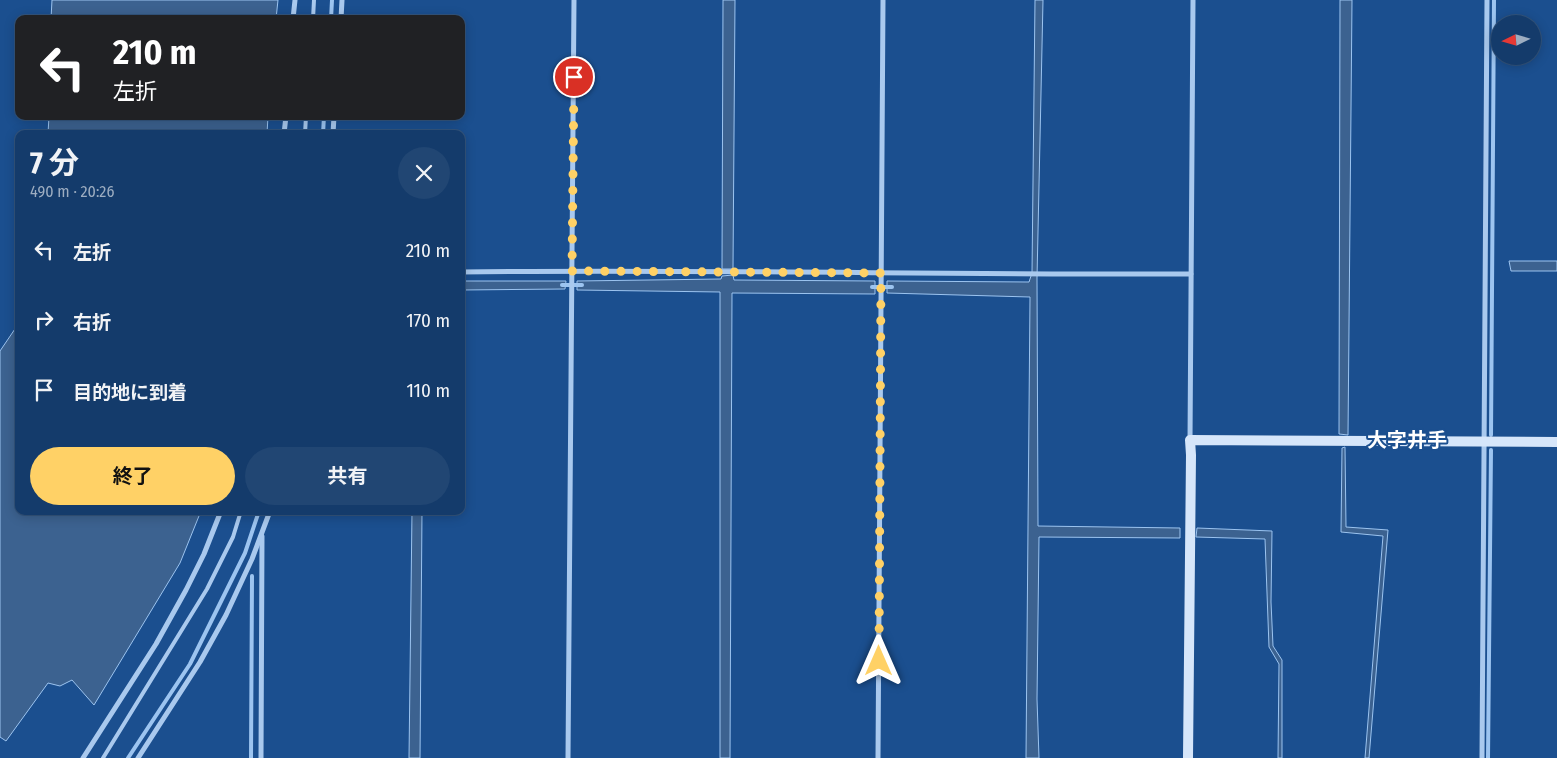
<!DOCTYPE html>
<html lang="ja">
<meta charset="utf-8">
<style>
:root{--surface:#143b6b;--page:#214673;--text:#f1f3f6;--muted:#9dadc1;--line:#33557e;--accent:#ffd166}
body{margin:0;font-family:"Fira Sans Condensed","Noto Sans JP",sans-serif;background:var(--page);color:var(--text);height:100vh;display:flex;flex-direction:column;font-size:19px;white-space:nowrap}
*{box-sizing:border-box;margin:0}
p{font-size:16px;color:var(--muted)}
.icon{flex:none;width:28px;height:28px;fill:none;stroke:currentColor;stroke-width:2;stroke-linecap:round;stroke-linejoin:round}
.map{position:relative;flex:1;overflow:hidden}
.side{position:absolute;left:15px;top:130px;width:450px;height:385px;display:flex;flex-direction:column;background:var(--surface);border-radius:10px;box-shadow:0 2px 12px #0003,0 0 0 1px var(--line)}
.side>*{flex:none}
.guide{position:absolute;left:15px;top:15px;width:450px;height:105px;border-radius:10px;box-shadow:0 2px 12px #0003,0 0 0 1px var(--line);background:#202124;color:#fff;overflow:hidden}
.needle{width:32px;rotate:265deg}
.controls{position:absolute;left:1491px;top:15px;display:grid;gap:10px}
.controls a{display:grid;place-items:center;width:50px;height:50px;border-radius:50%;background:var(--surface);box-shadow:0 2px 12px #0003,0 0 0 1px var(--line);font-size:25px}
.pin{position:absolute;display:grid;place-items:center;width:42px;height:42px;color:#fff;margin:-21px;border:2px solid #fff;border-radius:50%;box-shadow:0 1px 5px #0007}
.me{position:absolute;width:55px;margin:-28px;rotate:0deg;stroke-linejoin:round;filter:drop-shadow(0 0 4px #0008)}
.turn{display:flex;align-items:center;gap:18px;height:105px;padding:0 15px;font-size:22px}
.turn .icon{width:65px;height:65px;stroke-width:2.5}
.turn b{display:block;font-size:35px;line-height:42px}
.round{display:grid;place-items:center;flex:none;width:52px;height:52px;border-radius:26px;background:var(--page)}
.headline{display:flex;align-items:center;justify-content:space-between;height:85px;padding:0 15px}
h1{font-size:30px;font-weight:700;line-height:38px}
.cta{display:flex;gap:10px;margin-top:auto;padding:10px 15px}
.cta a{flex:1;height:58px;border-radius:30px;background:var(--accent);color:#111;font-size:20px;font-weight:700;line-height:58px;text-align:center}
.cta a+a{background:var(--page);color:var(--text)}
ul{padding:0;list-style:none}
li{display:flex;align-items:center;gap:15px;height:70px;padding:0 15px}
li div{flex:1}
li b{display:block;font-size:19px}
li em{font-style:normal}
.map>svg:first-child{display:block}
.water{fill:#3c6290;stroke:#9cc4f0}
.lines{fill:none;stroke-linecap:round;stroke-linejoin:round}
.stream{stroke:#9cc4f0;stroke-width:4}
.lane{stroke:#a9c9ee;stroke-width:4}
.street{stroke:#a9c9ee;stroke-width:5}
.secondary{stroke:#d6e6fa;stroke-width:10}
.route{stroke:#ffd166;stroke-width:9;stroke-dasharray:0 16.2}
.labels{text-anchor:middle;stroke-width:4;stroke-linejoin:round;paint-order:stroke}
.quarter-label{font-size:20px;font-weight:bold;fill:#fff;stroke:#1b4f8f}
</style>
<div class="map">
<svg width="1557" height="758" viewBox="0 0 1557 758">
<rect width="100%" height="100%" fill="#1b4f8f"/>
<g class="water">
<polygon points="52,0 278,0 276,19 51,19"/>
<polygon points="723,0 735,0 733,269 722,269"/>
<polygon points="1035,0 1043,0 1037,278 1038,526 1180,528 1180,538 1039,537 1037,699 1039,758 1026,758 1030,297 887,293 887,281 1029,282 1032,273"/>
<polygon points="1340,0 1352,0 1348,435 1339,434"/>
<polygon points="49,116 268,116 267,134 48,134"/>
<polygon points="1509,261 1557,261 1557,271 1511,271"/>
<polygon points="733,275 734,280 875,281 875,294 732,293 730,758 720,758 720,292 577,290 577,281 721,279 722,276"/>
<polygon points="461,281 566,281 565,289 461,290"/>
<polygon points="19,323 19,511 201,511 180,563 94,705 72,680 60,686 48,683 6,741 0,737 0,351"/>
<polygon points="1345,447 1346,527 1388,530 1369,758 1365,758 1383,536 1341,532 1342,448"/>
<polygon points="412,511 422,511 420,758 409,758"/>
<polygon points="1197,528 1272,531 1271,602 1273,646 1282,660 1282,758 1278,758 1279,664 1269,647 1265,539 1196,537"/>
</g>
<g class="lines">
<g class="stream">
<polyline points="331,19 332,0"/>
<polyline points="323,134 324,116"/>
<polyline points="562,285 582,285"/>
<polyline points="872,287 892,287"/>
<polyline points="1491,435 1494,0"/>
<polyline points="128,758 190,664 245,553 259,511"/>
<polyline points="251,758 252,576"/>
<polyline points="1488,758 1491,450"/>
</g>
<g class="lane">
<polyline points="313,19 314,0"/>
<polyline points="305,134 306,116"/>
<polyline points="103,758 207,589 233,537 241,511"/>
</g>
<g class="street">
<polyline points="293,19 295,0"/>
<polyline points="341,19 342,0"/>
<polyline points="284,134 286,116"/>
<polyline points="333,134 334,116"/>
<path d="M461 272C704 269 948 275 1191 274"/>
<polyline points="1190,440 1193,0"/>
<polyline points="83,758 156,644 186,590 204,554 221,511"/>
<polyline points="138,758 200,662 226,615 252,559 270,511"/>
<polyline points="261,758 262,536"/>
<polyline points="568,758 574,0"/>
<polyline points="878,758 883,0"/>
<polyline points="1482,758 1487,0"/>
</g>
<polyline class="secondary" points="1188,758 1191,455 1190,440 1557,442"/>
</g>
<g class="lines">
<polyline class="route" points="574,77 572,271 881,273 879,661"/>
</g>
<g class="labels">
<g class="quarter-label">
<text x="1407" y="447">大字井手</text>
</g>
</g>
</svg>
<div class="controls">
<a><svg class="needle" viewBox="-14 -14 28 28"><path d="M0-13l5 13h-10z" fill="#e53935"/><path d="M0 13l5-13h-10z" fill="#9dadc1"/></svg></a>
</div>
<div class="pin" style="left:574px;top:77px;background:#d93025"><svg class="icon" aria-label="arrive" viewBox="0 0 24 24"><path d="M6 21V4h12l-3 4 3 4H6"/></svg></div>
<svg class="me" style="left:879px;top:661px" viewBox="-20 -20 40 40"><path d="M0-17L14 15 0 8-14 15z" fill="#ffd166" stroke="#fff" stroke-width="4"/></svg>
<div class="guide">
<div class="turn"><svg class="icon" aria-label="left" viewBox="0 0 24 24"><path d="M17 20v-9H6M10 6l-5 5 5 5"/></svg><div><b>210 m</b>左折</div></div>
</div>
<section class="side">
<div class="headline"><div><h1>7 分</h1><p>490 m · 20:26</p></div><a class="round"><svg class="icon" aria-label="close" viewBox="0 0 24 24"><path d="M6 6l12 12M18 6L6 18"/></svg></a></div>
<ul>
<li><svg class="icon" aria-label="left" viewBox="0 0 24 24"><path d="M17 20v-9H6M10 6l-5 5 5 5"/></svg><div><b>左折</b></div><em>210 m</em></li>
<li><svg class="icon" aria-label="right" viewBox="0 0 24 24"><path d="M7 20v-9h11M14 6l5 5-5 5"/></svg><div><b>右折</b></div><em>170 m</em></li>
<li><svg class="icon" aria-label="arrive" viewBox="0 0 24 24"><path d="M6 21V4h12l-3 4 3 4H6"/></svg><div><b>目的地に到着</b></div><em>110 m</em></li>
</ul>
<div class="cta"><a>終了</a><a>共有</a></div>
</section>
</div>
